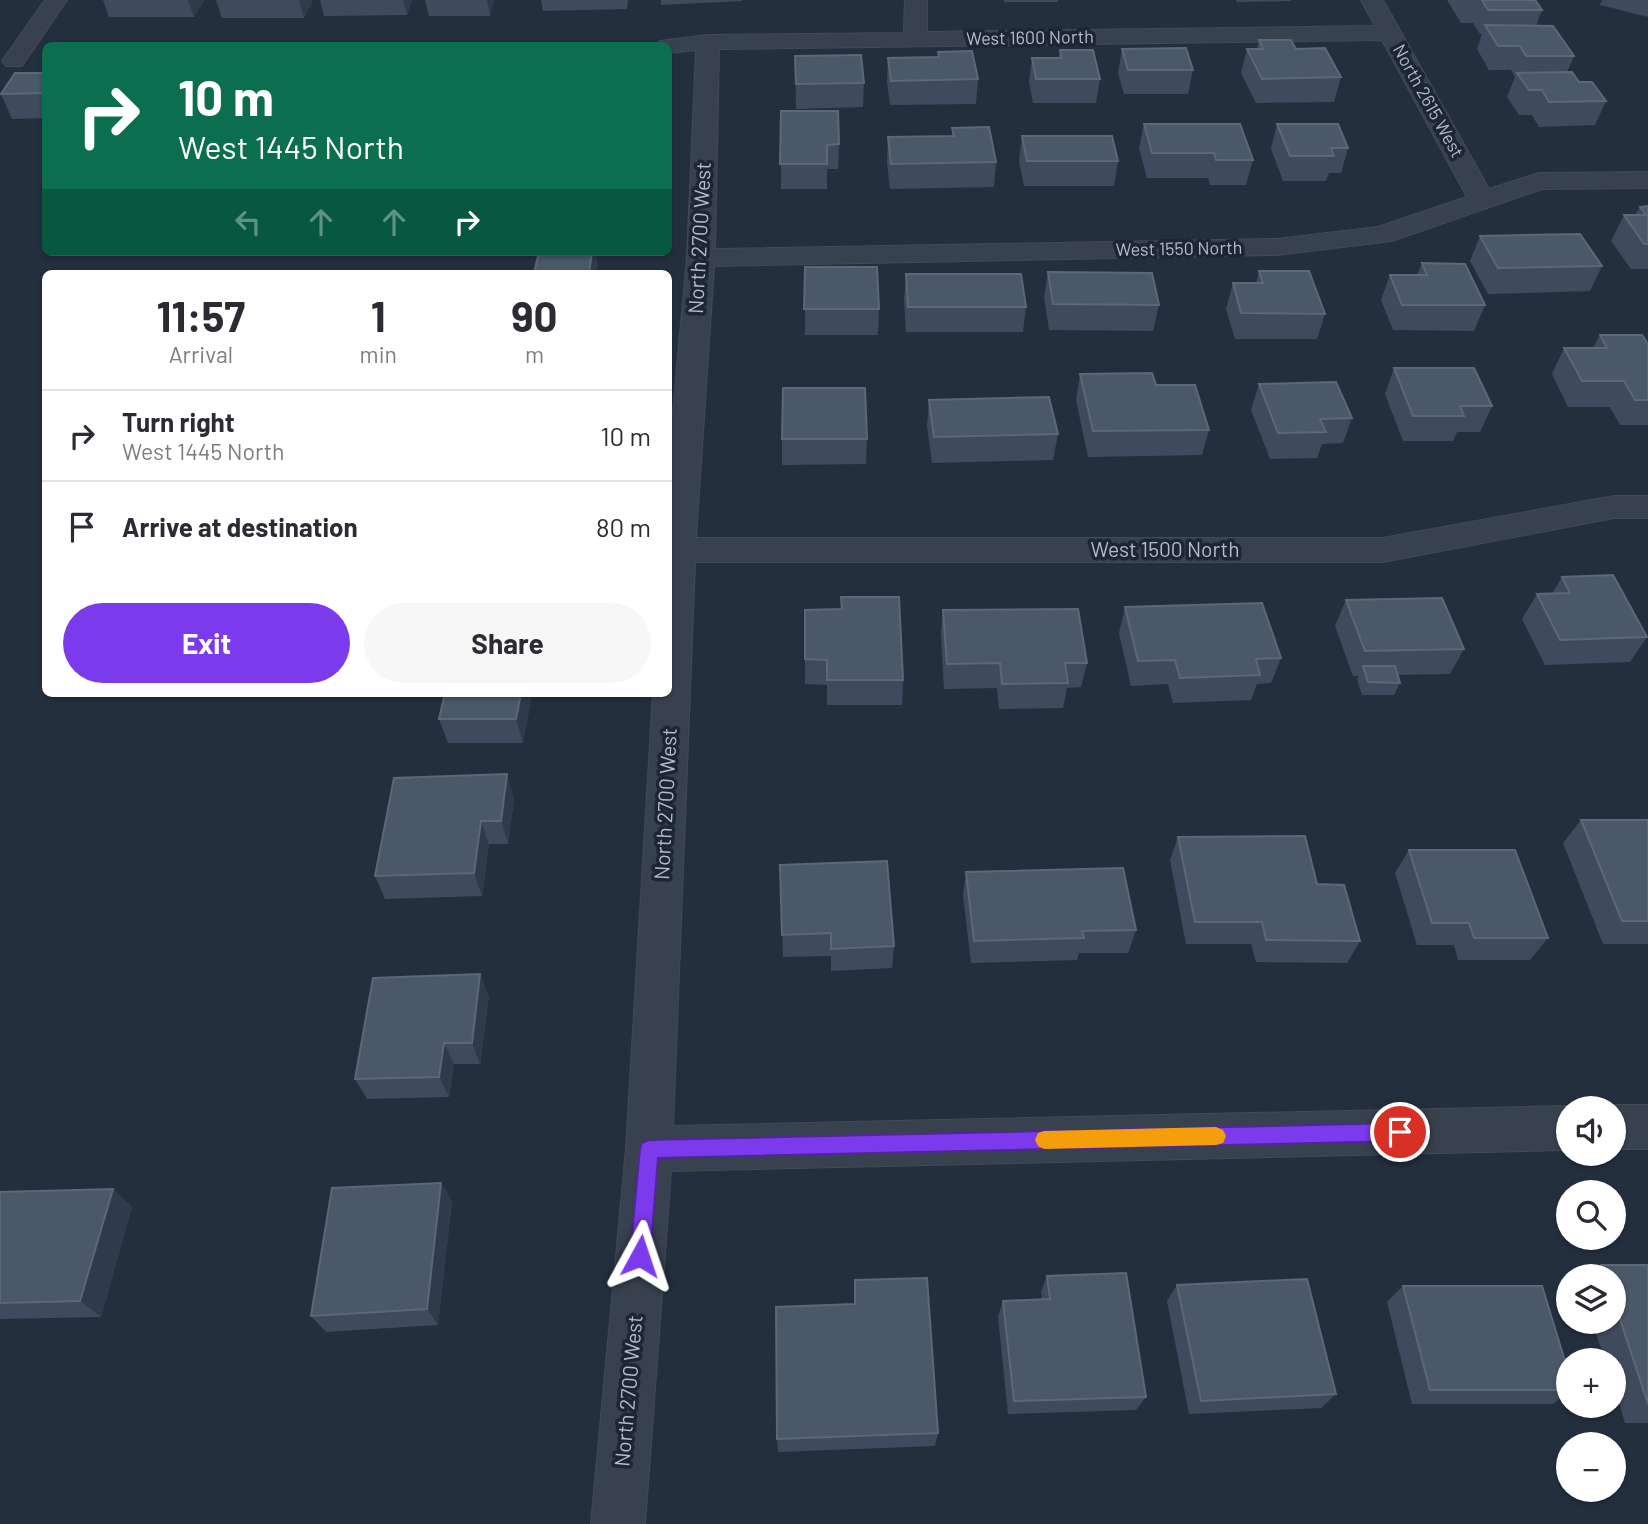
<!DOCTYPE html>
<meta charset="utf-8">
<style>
:root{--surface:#fff;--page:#f7f7f7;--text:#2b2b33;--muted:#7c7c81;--line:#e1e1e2;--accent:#7c3aed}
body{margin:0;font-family:Barlow,sans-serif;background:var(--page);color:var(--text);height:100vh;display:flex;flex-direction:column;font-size:26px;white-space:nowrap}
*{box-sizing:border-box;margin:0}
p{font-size:23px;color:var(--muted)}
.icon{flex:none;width:38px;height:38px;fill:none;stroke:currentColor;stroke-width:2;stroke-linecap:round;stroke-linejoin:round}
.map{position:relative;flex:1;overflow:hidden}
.drawer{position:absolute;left:42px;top:270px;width:630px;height:427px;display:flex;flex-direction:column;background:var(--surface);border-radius:10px;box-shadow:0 2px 5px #0004}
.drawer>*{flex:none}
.hud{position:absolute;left:42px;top:42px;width:630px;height:214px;border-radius:10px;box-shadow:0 2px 5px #0004;background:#0b6e4f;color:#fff;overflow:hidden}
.tools{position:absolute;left:1556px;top:1096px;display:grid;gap:14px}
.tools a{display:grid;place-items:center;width:70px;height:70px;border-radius:50%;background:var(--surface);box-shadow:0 2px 5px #0004;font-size:35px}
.pin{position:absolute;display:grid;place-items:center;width:60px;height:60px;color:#fff;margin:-30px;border:4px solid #fff;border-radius:50%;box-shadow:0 2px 7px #0007}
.me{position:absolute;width:77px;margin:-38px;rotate:5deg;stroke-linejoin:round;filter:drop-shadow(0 0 5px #0008)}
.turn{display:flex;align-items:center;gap:24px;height:147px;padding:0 21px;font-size:32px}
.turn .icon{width:91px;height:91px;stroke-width:2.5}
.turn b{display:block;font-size:49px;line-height:60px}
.lanes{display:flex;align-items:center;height:66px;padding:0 21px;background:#0003;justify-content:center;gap:35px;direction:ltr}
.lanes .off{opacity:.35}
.eta{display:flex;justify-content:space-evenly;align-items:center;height:119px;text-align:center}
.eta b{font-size:42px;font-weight:700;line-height:49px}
.action{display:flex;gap:14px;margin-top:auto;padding:14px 21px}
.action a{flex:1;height:80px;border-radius:42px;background:var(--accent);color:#fff;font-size:28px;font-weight:700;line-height:80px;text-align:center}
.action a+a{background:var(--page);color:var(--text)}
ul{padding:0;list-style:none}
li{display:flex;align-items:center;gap:21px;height:91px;padding:0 21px;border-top:2px solid var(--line)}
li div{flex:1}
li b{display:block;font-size:26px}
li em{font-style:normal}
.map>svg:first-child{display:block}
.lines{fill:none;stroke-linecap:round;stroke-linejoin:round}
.minor-casing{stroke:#414a57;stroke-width:2}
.minor{fill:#38414e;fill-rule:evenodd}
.wall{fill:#3f4b5c}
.shaded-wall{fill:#2f3b4b}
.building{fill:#4b5868;stroke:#5c6777;stroke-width:2}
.route{fill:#7c3aed;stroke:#51269a;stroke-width:2}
.slow{fill:#f59e0b}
.labels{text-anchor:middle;stroke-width:7;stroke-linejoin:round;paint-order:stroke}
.far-street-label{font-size:18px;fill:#b4bcc9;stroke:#1d2633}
.street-label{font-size:21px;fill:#b4bcc9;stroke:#1d2633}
</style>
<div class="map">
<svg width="1648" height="1524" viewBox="0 0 1648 1524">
<rect width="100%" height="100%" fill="#242f3e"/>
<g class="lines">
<defs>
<g id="minor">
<polygon points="45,0 67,0 22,66 6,66 2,61"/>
<path d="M905 0H927V32L1375 26 1361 0H1383L1489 189 1539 173 1648 172V188L1542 189 1392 241 1277 255 714 266 696 538H1383L1614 496H1648V518H1614L1383 562H695L673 1126 1568 1106 1572 1108H1568V1150L671 1171 645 1524H591L626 1149 653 693H668V466L687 258 696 50 668 53V46H657L660 41 708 35 904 33ZM1382 40 1467 197 1378 227 1277 239 715 249 719 49Z"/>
<polygon points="1614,1105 1648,1105 1648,1149 1614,1149 1614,1108 1607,1108"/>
</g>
</defs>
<use href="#minor" class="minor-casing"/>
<use href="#minor" class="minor"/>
</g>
<g class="wall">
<polygon points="103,0 204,0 194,17 109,17"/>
<polygon points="216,0 313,0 304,18 222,18"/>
<polygon points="320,0 412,0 407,15 324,16"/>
<polygon points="425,0 494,0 490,16 429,16"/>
<polygon points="541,0 628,0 627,9 543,11"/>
<polygon points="661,0 742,0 742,1 661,5"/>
<rect x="1004" y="0" width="54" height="2"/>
<polygon points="1236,0 1291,0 1291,1 1237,2"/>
<polygon points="1447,0 1535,0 1542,10 1536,26 1574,56 1567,72 1606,101 1595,125 1539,127 1532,115 1519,115 1507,97 1515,77 1511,70 1489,70 1477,49 1482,34 1480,34 1473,23 1461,23"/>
<polygon points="1602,0 1648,0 1648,17 1600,5"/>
<polygon points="1259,40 1341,77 1334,102 1256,103 1241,73 1247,49 1257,49"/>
<polygon points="1122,49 1193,70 1188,94 1124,94 1118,73"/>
<polygon points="1060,50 1100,79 1096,103 1033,103 1029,82 1032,58 1058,58"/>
<polygon points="938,52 978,79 976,104 890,105 887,82 888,58 938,57"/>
<polygon points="795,56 864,83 863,107 796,109"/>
<polygon points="46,73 46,118 12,119 1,94"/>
<polygon points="781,111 839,144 838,169 827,169 827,189 781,189"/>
<polygon points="1144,124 1253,160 1246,185 1210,185 1208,178 1147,178 1139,148"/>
<polygon points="1277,124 1348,148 1341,173 1329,173 1326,181 1283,181 1271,149"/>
<polygon points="952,128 996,162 994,187 890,189 887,162 888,137 952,136"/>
<polygon points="1022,136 1118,161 1114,186 1024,186 1019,161"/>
<polygon points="1648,206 1648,269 1631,269 1611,241 1624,215 1635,215 1640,207"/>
<polygon points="1480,236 1602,266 1590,291 1488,294 1470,261"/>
<polygon points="1422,263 1485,305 1474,331 1393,330 1381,300 1390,275 1417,275"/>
<polygon points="805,267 879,309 878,335 805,335"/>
<polygon points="1259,271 1325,314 1317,339 1235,339 1226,309 1233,283 1256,283"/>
<polygon points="1048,272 1159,305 1153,331 1049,330 1044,297"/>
<polygon points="906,274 1026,307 1023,332 906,332 904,299"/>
<polygon points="1600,335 1648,344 1648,425 1620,425 1610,407 1568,407 1552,374 1564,348 1593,348"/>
<polygon points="1394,368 1492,406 1480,432 1457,432 1453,441 1403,441 1385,394"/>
<polygon points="1080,374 1209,430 1202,455 1088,457 1076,400"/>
<polygon points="1259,384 1352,418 1343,443 1322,444 1317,458 1270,459 1251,410"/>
<polygon points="929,400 1058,434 1053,460 932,463 927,426"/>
<polygon points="782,439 867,439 866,464 782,465"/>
<polygon points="1562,577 1647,637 1630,662 1545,665 1522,619 1537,594 1552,594"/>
<polygon points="841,597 903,680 902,705 827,705 827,685 805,684 805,659 841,609"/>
<polygon points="1346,600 1464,649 1450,674 1398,675 1400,683 1394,695 1362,695 1357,679 1359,676 1353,676 1335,626"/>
<polygon points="1125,607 1281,658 1271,683 1257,684 1251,700 1173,703 1168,684 1131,686 1119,633"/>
<polygon points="943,610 1087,663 1081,687 1067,688 1063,708 999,709 997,688 944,689 941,635"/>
<polygon points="445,693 532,693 523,743 448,743 439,719"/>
<polygon points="514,798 508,844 489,844 482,896 385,899 375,876"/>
<polygon points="1581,820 1648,820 1648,944 1603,944 1563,843"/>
<polygon points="1178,837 1317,884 1360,941 1347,963 1256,962 1251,944 1186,944 1170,860"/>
<polygon points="1409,850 1548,938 1530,960 1458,960 1454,945 1417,945 1395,873"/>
<polygon points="780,865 894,946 892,968 831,971 831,956 783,957"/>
<polygon points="966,872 1136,930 1128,953 1079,953 1077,960 971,963 963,895"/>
<polygon points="489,996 480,1064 454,1064 449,1097 367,1099 355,1079"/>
<polygon points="441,1183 452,1201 438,1325 326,1332 311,1316"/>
<polygon points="113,1189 132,1207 101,1317 0,1319 0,1192"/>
<polygon points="1601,1265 1648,1265 1648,1423 1625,1423 1614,1386 1614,1360 1605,1360 1592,1321 1614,1321 1614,1276 1587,1276"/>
<polygon points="1047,1276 1146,1397 1136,1410 1008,1414 998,1317 1003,1301 1042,1300 1041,1292"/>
<polygon points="855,1280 938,1433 935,1446 778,1452 777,1439 854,1304"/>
<polygon points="1177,1285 1336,1394 1321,1408 1189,1414 1167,1301"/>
<polygon points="1403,1286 1568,1371 1568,1394 1552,1404 1412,1404 1387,1302"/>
</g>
<g class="shaded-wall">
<polygon points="188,0 204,0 194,17"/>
<polygon points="299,0 313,0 304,18"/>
<polygon points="403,0 412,0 407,15"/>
<polygon points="487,0 494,0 490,16"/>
<polygon points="592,252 596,252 598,266 597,273 589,273"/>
<polygon points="521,693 532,693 523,743 516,719"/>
<polygon points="507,774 514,798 508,844 501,821"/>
<polygon points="481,821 489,844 482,896 474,873"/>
<polygon points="480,974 489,996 480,1064 472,1043"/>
<polygon points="444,1043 454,1064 449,1097 439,1077"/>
<polygon points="441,1183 452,1201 438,1325 427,1309"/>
<polygon points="113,1189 132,1207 101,1317 80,1301"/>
</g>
<g class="building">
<polygon points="1482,0 1535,0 1542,10 1488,10"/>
<polygon points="1485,25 1553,26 1574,56 1526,56 1520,46 1498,46"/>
<polygon points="1259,40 1291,40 1296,49 1325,48 1341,77 1262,79 1247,49 1263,49"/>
<polygon points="1186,48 1193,70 1128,70 1122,49"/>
<polygon points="1060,50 1093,50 1100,79 1036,79 1032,58 1062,58"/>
<polygon points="972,51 978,79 891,81 888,58 939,57 938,52"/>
<polygon points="861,55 864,83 796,84 795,56"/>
<polygon points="1572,72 1579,82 1592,82 1606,101 1549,102 1542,90 1529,90 1517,73"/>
<polygon points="15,73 46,73 46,93 1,94"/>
<polygon points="781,111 838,111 839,144 827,145 827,164 780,164"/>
<polygon points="1144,124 1240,124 1253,160 1216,160 1214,153 1152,153"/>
<polygon points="1277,124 1338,124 1348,148 1331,148 1334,156 1290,156"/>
<polygon points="989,127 996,162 891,164 888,137 954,136 952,128"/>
<polygon points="1022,136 1112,136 1118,161 1027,161"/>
<polygon points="1648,206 1648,244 1644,244 1624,215 1646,215 1640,207"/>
<polygon points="1580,234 1602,266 1498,268 1480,236"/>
<polygon points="539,252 592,252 589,273 534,273"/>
<polygon points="1422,263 1465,264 1485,305 1402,305 1390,275 1427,275"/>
<polygon points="805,267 877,267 879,309 804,309"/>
<polygon points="1259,271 1309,271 1325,314 1241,313 1233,283 1263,283"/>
<polygon points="1048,272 1152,273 1159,305 1053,304"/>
<polygon points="906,274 1021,274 1026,307 908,307"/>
<polygon points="1600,335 1642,335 1648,344 1648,400 1635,400 1624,381 1582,381 1564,348 1607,348"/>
<polygon points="1394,368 1474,368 1492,406 1460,406 1464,416 1413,416"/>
<polygon points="1152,373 1156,385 1195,385 1209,430 1093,431 1080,374"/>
<polygon points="1336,382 1352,418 1320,419 1326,432 1278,433 1259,384"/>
<polygon points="783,388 865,388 867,439 782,439"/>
<polygon points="1049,397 1058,434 934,437 929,400"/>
<polygon points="1613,575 1647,637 1560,640 1537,594 1570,593 1562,577"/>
<polygon points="841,597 899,597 903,680 827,680 827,660 805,659 805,610 842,609"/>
<polygon points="1442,598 1464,649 1365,651 1346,600"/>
<polygon points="1262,603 1281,658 1256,659 1260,675 1180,678 1175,660 1138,661 1125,607"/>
<polygon points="1078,609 1087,663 1065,663 1068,683 1002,684 1000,663 947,664 943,610"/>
<polygon points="1363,666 1395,666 1400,683 1368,682"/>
<polygon points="445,693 521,693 516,719 439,719"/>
<polygon points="507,774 501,821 481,821 474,873 375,876 394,778"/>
<polygon points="1581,820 1648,820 1648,921 1622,921"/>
<polygon points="1305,836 1317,884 1344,885 1360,941 1266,940 1262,922 1195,922 1178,837"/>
<polygon points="1409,850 1515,850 1548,938 1474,938 1469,923 1432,923"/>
<polygon points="887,861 894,946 831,949 831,933 782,935 780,865"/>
<polygon points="1123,868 1136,930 1082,931 1084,938 974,941 966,872"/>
<polygon points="480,974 472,1043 444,1043 439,1077 355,1079 373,978"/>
<polygon points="441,1183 427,1309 311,1316 332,1188"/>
<polygon points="113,1189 80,1301 0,1303 0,1192"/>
<polygon points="1601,1265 1648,1265 1648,1404 1614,1301 1614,1276 1605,1276"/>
<polygon points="1126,1273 1146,1397 1014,1401 1003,1301 1050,1299 1047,1276"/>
<polygon points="927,1278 938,1433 777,1439 776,1307 855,1304 855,1280"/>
<polygon points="1307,1279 1336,1394 1201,1401 1177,1285"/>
<polygon points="1403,1286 1542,1286 1568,1371 1568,1390 1430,1390"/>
</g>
<polygon class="route" points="1400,1123 1407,1126 1410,1132 1407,1139 1400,1141 658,1158 650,1256 648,1264 640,1266 633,1264 630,1256 640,1149 642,1143 649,1140"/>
<polygon class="slow" points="1216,1127 1223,1130 1226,1136 1223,1143 1216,1145 1044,1149 1038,1146 1035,1140 1038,1133 1044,1131"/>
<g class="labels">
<g class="far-street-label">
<text transform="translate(1030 38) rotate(-1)" y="6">West 1600 North</text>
<text transform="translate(1428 101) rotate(61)" y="6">North 2615 West</text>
<text transform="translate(1179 249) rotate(-1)" y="6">West 1550 North</text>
</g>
<g class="street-label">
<text transform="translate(700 238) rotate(-87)" y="7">North 2700 West</text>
<text x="1165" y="557">West 1500 North</text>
<text transform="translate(666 804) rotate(-87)" y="7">North 2700 West</text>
<text transform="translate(629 1391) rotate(-85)" y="7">North 2700 West</text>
</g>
</g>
</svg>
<div class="tools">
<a><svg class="icon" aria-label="sound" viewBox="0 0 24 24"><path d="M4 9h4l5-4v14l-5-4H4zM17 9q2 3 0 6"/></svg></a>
<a><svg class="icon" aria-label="search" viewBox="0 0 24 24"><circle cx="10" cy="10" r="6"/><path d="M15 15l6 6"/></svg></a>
<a><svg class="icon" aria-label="layers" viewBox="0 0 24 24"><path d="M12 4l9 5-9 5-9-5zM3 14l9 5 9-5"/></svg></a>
<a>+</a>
<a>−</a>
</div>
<div class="pin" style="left:1400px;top:1132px;background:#d93025"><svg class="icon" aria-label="arrive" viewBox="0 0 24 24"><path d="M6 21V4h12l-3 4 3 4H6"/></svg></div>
<svg class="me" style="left:640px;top:1256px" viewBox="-20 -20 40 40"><path d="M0-17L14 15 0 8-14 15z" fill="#7c3aed" stroke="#fff" stroke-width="4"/></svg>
<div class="hud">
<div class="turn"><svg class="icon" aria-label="right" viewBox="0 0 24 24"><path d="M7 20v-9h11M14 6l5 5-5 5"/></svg><div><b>10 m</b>West 1445 North</div></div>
<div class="lanes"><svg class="icon off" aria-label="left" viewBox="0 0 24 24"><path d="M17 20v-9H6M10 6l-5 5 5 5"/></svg><svg class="icon off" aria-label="ahead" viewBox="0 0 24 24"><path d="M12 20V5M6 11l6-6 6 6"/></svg><svg class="icon off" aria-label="ahead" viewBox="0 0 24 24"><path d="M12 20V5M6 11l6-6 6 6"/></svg><svg class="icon" aria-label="right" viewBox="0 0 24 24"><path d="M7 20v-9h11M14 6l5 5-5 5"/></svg></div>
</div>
<section class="drawer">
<div class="eta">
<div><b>11:57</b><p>Arrival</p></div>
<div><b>1</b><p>min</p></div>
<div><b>90</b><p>m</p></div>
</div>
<ul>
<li><svg class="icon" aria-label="right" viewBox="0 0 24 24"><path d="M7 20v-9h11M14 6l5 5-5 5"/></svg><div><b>Turn right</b><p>West 1445 North</p></div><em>10 m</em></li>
<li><svg class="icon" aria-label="arrive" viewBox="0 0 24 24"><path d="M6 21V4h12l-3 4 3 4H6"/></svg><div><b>Arrive at destination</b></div><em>80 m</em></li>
</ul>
<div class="action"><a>Exit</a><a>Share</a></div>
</section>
</div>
